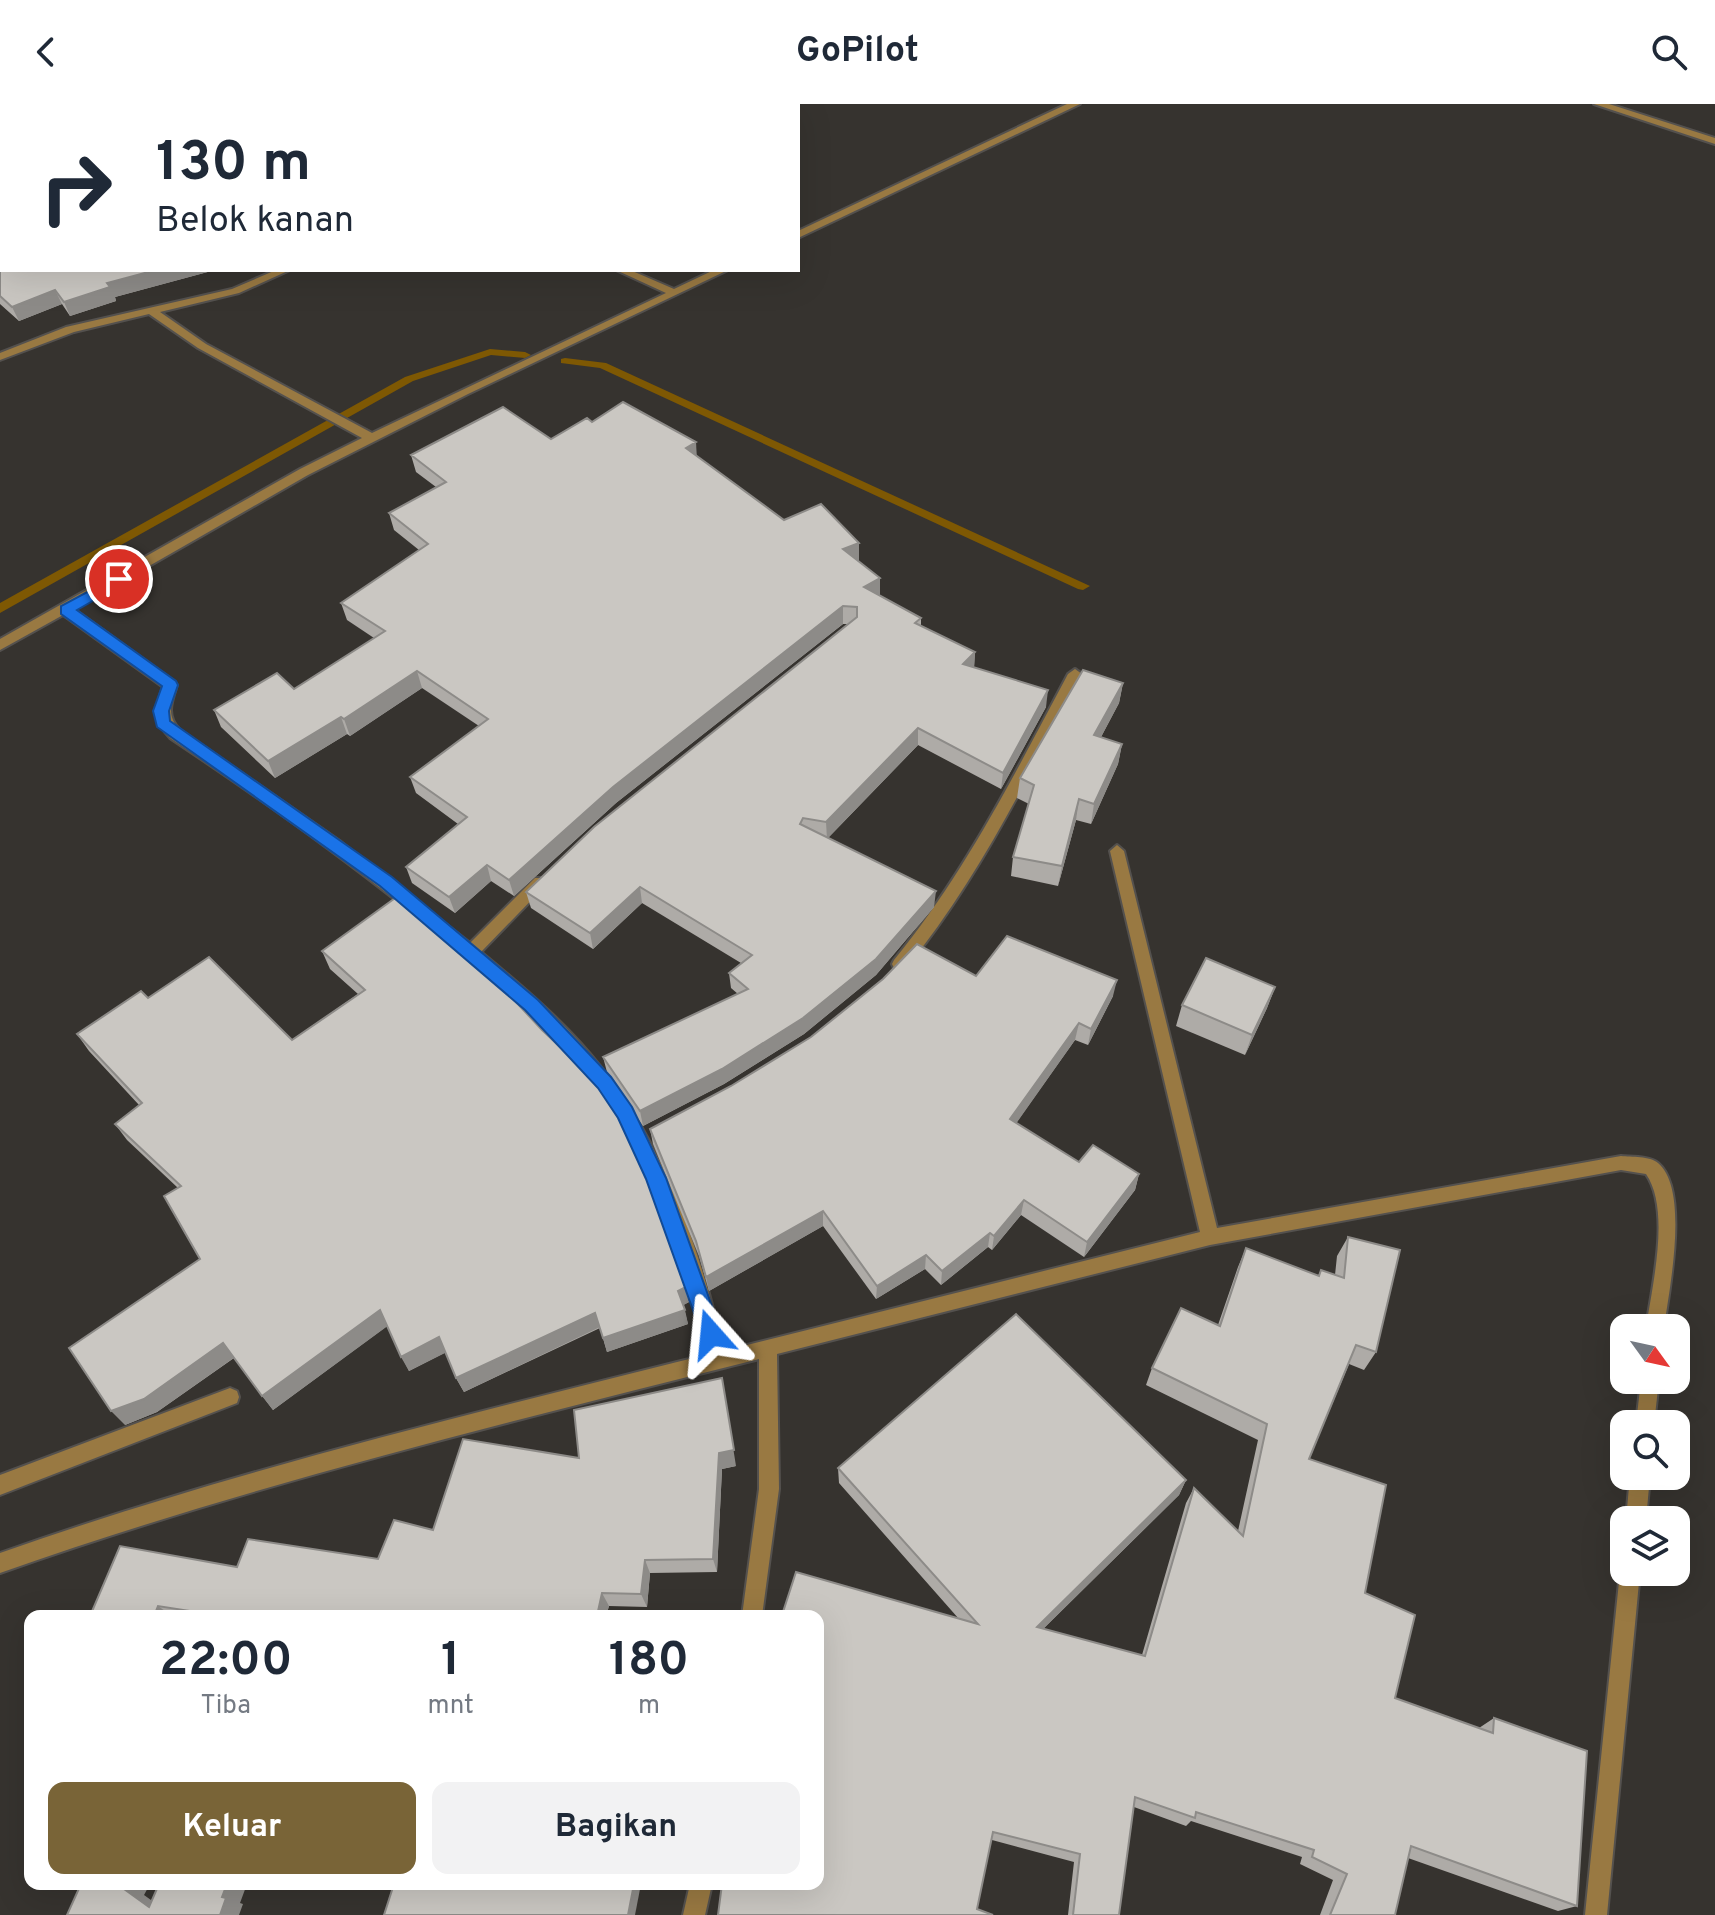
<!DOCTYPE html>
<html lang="id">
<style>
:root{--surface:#fff;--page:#f2f2f3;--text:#1f2937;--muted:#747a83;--accent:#796437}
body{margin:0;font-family:Overpass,sans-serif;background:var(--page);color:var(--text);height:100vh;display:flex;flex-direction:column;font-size:30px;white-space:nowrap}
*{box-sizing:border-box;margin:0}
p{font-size:26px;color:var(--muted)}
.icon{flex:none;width:44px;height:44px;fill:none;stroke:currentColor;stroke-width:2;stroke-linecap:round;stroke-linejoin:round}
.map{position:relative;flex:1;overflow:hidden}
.sheet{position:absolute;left:24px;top:1506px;width:800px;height:280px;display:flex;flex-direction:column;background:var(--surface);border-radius:16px;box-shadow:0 8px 32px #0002}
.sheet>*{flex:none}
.banner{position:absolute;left:0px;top:0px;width:800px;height:168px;box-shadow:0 8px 32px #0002;background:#fff;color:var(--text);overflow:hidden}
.needle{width:52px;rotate:123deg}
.fabs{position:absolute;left:1610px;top:1210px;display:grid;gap:16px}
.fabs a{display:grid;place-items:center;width:80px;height:80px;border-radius:16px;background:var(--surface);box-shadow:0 8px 32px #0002;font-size:40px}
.pin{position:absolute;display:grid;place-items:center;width:68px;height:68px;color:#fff;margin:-34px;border:4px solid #fff;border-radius:50%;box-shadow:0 2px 8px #0007}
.me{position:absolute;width:88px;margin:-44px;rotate:342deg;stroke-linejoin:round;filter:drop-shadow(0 0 6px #0008)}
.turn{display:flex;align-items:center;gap:28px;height:168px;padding:0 24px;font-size:36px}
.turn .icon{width:104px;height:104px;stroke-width:2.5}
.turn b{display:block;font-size:56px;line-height:68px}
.eta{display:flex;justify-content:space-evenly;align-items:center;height:136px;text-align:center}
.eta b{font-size:48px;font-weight:700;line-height:56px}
.primary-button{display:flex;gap:16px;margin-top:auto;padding:16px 24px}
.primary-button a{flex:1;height:92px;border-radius:16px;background:var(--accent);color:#fff;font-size:32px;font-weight:700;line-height:92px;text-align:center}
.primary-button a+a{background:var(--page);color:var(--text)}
header{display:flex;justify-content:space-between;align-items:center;height:104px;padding:0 24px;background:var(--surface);font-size:36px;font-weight:700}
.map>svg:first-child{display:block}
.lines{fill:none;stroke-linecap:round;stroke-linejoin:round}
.stream{fill:#7e5803;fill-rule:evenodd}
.minor-casing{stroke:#54514e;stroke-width:4}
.minor{fill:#997942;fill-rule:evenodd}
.wall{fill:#aeaba7}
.shaded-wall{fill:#8d8b88}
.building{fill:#cac7c2;stroke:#8d8b88;stroke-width:2}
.route{fill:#1a73e8;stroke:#114b97;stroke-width:2}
</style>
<header><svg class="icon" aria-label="back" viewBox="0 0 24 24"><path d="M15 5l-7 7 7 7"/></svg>GoPilot<svg class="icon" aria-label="search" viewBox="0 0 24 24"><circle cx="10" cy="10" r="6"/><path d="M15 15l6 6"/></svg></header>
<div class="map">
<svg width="1715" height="1811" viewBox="0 0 1715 1811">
<rect width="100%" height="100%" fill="#36332f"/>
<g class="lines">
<g class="stream">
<polygon points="490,245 525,248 531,251 525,254 491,251 413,277 0,509 0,499 405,273"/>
<polygon points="565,254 606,259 1090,482 1083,486 1078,485 600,264 561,259 561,255"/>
</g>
<defs>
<g id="minor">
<polygon points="556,0 567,0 569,2 558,2"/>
<polygon points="1067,0 1080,0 798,134 798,127"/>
<polygon points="1594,0 1609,0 1715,34 1715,40"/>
<path d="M276 166H290L239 189 160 208 206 240 372 329 666 189 616 166H630L674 185 714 166H728L468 290 308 371 74 505 175 578 177 581C171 599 166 612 180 626L341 738 470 839 535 774H545L548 778 545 782 481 848C523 883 566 919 600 962 662 1038 703 1151 723 1247L1200 1128 1110 747 1117 741 1124 747 1217 1124 1621 1052C1631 1053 1650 1052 1658 1059 1690 1086 1669 1186 1664 1224H1646C1652 1182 1671 1106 1646 1070L1621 1066 1210 1141 777 1250 779 1385 762 1512H742L759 1385V1255C505 1319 249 1381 0 1469V1449C232 1367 467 1311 705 1251 687 1160 654 1064 601 987 568 939 520 900 477 863 380 779 276 705 170 634 154 617 155 604 163 583L63 511 0 546V535L300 365 362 334 198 244 149 210 74 228 0 256V249L66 223 232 185Z"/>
<path d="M1075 565 1082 570C1028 672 979 775 906 864H894L892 860 894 856C966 768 1015 669 1068 570Z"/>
<polygon points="1641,1276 1659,1276 1654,1320 1636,1320"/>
<polygon points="230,1284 237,1287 239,1293 237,1299 0,1391 0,1371"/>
<polygon points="1630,1372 1650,1372 1646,1416 1626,1416"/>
<polygon points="1624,1460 1624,1468 1640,1468 1607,1811 1585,1811 1620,1468"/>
<polygon points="690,1780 712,1780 705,1811 683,1811"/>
</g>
</defs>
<use href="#minor" class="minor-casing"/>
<use href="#minor" class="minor"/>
</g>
<g class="wall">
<polygon points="0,134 2,166 215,166 115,193 116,197 70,212 62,200 19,217 0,200"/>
<polygon points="592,318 697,352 784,416 859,456 857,457 879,492 921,514 921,522 975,548 974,563 1046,603 1001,685 918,641 828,734 934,803 876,871 804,930 724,980 643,1022 607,968 603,953 738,890 731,884 729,869 741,859 642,799 593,845 531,804 526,788 848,520 843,520 616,699 514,792 491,777 455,809 412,779 406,763 458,720 416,689 410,673 479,622 422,584 350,632 347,630 275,674 221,623 214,606 294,585 374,534 347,516 341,499 419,446 394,426 389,409 436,383 416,368 411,351 551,335"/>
<polygon points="1123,579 1119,599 1101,633 1122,640 1118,660 1091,720 1076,716 1058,782 1011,772 1013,753 1029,700 1017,694 1020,674"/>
<polygon points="398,792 689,1198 683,1201 688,1220 607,1248 600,1224 464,1288 456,1274 446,1248 409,1267 387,1222 273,1306 234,1254 157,1308 125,1321 200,1155 178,1084 127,1036 115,1020 139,1001 89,947 77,930 148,894 292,936 358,890 330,865 322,847"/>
<polygon points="976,872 1113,892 1088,941 1075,936 1016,1019 1079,1058 1139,1070 1135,1086 1084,1153 1021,1111 992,1146 988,1143 941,1181 925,1165 876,1195 823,1122 709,1187 699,1152 653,1040 650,1025"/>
<polygon points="1275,883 1267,904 1245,951 1176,922 1182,901"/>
<polygon points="1348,1133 1376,1248 1364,1266 1349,1260 1309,1355 1365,1489 1395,1594 1479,1624 1494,1614 1577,1802 1558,1807 1408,1754 1395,1811 1320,1811 1333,1776 1300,1760 1302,1753 1191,1717 1186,1722 1134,1703 1119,1811 1068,1811 1074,1758 992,1736 718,1811 782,1511 959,1515 839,1379 838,1364 1186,1376 1179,1391 1043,1525 1142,1551 1186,1399 1194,1384 1238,1427 1258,1336 1146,1281 1152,1264 1218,1221 1238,1163 1246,1144 1318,1172 1321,1166 1335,1171 1337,1152"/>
<polygon points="579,1354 736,1362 722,1365 717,1468 650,1469 647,1503 609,1502 606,1512 90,1512 237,1463 378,1455 433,1426"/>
</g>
<g class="shaded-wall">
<polygon points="156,166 215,166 115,193 116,197 70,212 64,198 107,179"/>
<polygon points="55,186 62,200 19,217 12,203"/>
<polygon points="696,338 697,356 686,344"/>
<polygon points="859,439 859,456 843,463 843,445"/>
<polygon points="880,474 880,492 864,483"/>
<polygon points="843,502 843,520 616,699 514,792 509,776 613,683"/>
<polygon points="975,548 974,565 963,560"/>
<polygon points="417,567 422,584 350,632 344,615"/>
<polygon points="1123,579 1119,599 1091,652 1094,631"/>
<polygon points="1048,586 1046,603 1001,685 1003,669"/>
<polygon points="341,613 347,630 275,674 268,657"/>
<polygon points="918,624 918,641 827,735 826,718"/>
<polygon points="1122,640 1118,660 1091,720 1094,700"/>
<polygon points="1079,695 1076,716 1058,782 1062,762"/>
<polygon points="487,761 491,777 455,809 449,793"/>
<polygon points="640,783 642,799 593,845 590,829"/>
<polygon points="936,787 934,803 876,871 804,930 724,980 643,1022 640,1007"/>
<polygon points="1117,876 1113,892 1088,941 1091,925"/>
<polygon points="1275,883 1267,904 1245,951 1252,931"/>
<polygon points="1079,919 1075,936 1008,1031 1010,1015"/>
<polygon points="1139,1070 1135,1086 1084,1153 1087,1138"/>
<polygon points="1024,1096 1021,1111 992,1146 994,1132"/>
<polygon points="823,1107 823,1122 709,1187 706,1173"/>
<polygon points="990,1129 988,1143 941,1181 942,1167"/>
<polygon points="926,1151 925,1165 876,1195 877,1182"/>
<polygon points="686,1183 689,1198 682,1202 678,1187"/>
<polygon points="380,1206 389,1221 273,1306 262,1292"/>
<polygon points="685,1206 688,1220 607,1248 603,1234"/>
<polygon points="595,1209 600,1223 464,1288 456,1274"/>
<polygon points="439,1233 447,1248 409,1267 401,1253"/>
<polygon points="223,1239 235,1253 157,1308 125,1321 111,1307"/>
<polygon points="722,1274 736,1362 722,1365 717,1468 713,1455"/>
<polygon points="1186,1376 1179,1391 1032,1536 1037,1523"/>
<polygon points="645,1456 650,1469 647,1503 641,1490"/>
<polygon points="602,1489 609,1502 606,1512 597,1512"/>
<polygon points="158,1502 172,1512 154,1512"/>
<polygon points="127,1780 150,1780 144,1791 169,1809 149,1803 124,1785"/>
<polygon points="227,1780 247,1780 240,1799 243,1800 239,1811 220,1811 222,1793"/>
<polygon points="634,1780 641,1780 635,1811 628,1811"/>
</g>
<g class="building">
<polygon points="2,133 2,166 156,166 107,179 110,183 64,198 55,186 12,203 0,192 0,134"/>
<polygon points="623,298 696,338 686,344 784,416 821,400 859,439 843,445 880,474 864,483 921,514 915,519 975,548 963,560 1048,586 1003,669 918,624 826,718 803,714 800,720 936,787 876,855 803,914 722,965 640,1007 603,953 748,885 729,869 752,851 640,783 590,829 526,788 594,723 857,513 857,503 843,502 613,683 509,776 487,761 449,793 406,763 467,713 410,673 488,615 417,567 344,615 341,613 268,657 214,606 277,569 294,585 385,527 341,499 428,440 389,409 446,378 411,351 503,303 551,335 587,314 592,318"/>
<polygon points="1083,566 1123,579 1094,631 1122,640 1094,700 1079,695 1062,762 1013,753 1034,681 1020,674"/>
<polygon points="398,792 486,866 542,926 575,957 581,953 594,972 630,1033 660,1099 686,1183 678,1187 685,1206 603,1234 595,1209 456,1274 439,1233 401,1253 380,1206 262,1292 223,1239 144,1295 111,1307 69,1244 200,1155 164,1092 181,1082 115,1020 142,999 77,930 141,887 148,894 209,853 292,936 365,886 322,847"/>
<polygon points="1007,832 1117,876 1091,925 1079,919 1010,1015 1079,1058 1093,1041 1139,1070 1087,1138 1024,1096 994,1132 990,1129 942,1167 926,1151 877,1182 823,1107 706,1173 696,1137 650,1025 731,982 811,933 883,875 917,840 976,872"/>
<polygon points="1206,854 1275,883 1252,931 1182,901"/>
<polygon points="1348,1133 1400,1146 1376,1248 1356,1241 1309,1355 1386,1381 1365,1489 1415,1511 1395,1594 1493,1629 1494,1614 1587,1647 1577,1802 1411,1742 1395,1811 1330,1811 1347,1770 1312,1753 1314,1746 1196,1708 1195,1714 1135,1693 1119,1811 1073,1811 1080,1750 993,1728 977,1805 993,1811 718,1811 722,1780 818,1780 818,1512 770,1512 771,1509 782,1511 796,1468 978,1520 838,1364 1016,1210 1186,1376 1037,1523 1145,1552 1194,1384 1243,1432 1267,1320 1152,1264 1181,1204 1220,1222 1246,1144 1319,1172 1321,1166 1344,1174"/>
<polygon points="722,1274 734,1346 719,1349 713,1455 645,1456 641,1490 602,1489 597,1512 222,1512 158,1502 154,1512 90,1512 120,1442 237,1463 248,1435 378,1455 394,1416 433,1426 463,1335 579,1354 574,1306"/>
<polygon points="81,1780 127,1780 124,1785 149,1803 159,1780 227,1780 222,1793 226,1794 220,1811 67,1811"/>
<polygon points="394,1780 634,1780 628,1811 384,1811"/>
</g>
<polygon class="route" points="119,471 126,475 124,479 77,506 176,577 178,581 169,607 170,617 392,773 538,896 611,973 632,1003 666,1074 722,1230 719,1237 711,1240 704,1237 646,1075 618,1014 598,984 525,906 380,782 157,623 153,607 162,582 61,510 61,502"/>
</svg>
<div class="fabs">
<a><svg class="needle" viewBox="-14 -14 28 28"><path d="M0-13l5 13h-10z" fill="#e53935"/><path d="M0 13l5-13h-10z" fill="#747a83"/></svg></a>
<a><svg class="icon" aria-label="search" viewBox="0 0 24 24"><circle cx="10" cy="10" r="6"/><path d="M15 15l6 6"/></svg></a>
<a><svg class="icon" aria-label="layers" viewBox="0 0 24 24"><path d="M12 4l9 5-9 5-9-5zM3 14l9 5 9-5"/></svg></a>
</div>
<div class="pin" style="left:119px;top:475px;background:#d93025"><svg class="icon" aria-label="arrive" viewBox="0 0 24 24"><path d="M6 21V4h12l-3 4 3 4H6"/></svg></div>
<svg class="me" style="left:711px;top:1230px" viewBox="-20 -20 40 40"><path d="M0-17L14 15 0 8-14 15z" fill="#1a73e8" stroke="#fff" stroke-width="4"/></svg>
<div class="banner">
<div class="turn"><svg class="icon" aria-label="right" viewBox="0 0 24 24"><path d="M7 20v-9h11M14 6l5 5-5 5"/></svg><div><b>130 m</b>Belok kanan</div></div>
</div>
<section class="sheet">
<div class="eta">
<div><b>22:00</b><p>Tiba</p></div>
<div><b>1</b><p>mnt</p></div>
<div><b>180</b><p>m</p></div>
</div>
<div class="primary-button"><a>Keluar</a><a>Bagikan</a></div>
</section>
</div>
